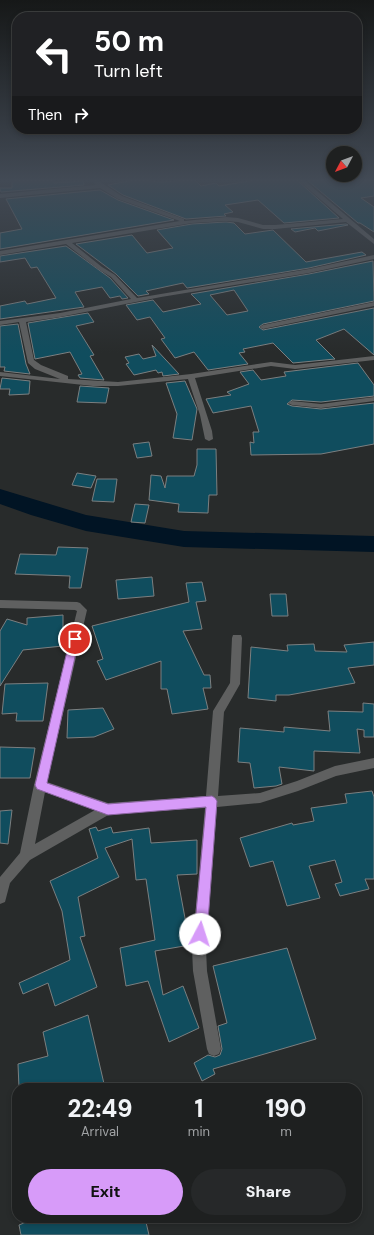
<!DOCTYPE html>
<style>
:root{--surface:#1e2020;--page:#262829;--text:#f1f3f6;--muted:#a1a3a5;--line:#3c3e3e;--accent:#d79bf9}
body{margin:0;font-family:"DM Sans",sans-serif;background:var(--page);color:var(--text);height:100vh;display:flex;flex-direction:column;font-size:15px;white-space:nowrap}
*{box-sizing:border-box;margin:0}
p{font-size:13px;color:var(--muted)}
.icon{flex:none;width:22px;height:22px;fill:none;stroke:currentColor;stroke-width:2;stroke-linecap:round;stroke-linejoin:round}
.map{position:relative;flex:1;overflow:hidden}
.panel{position:absolute;left:12px;top:1083px;width:350px;height:140px;display:flex;flex-direction:column;background:var(--surface);border-radius:16px;box-shadow:0 2px 6px #0003,0 0 0 1px var(--line)}
.panel>*{flex:none}
.banner{position:absolute;left:12px;top:12px;width:350px;height:122px;border-radius:16px;box-shadow:0 2px 6px #0003,0 0 0 1px var(--line);background:#202124;color:#fff;overflow:hidden}
.needle{width:26px;rotate:229deg}
.controls{position:absolute;left:326px;top:146px;display:grid;gap:8px}
.controls a{display:grid;place-items:center;width:36px;height:36px;border-radius:50%;background:var(--surface);box-shadow:0 2px 6px #0003,0 0 0 1px var(--line);font-size:20px}
.pin{position:absolute;display:grid;place-items:center;width:34px;height:34px;color:#fff;margin:-17px;border:2px solid #fff;border-radius:50%;box-shadow:0 1px 4px #0007}
.me{position:absolute;width:44px;margin:-22px;rotate:5deg;stroke-linejoin:round;filter:drop-shadow(0 0 3px #0008)}
.turn{display:flex;align-items:center;gap:14px;height:84px;padding:0 16px;font-size:18px}
.turn .icon{width:52px;height:52px;stroke-width:2.5}
.turn b{display:block;font-size:28px;line-height:34px}
.then{display:flex;align-items:center;height:38px;padding:0 16px;background:#0003;gap:8px;font-size:15px}
.eta{display:flex;justify-content:space-evenly;align-items:center;height:68px;text-align:center}
.eta b{font-size:24px;font-weight:800;line-height:28px}
.action{display:flex;gap:8px;margin-top:auto;padding:8px 16px}
.action a{flex:1;height:46px;border-radius:24px;background:var(--accent);color:#111;font-size:16px;font-weight:800;line-height:46px;text-align:center}
.action a+a{background:var(--page);color:var(--text)}
.map>svg:first-child{display:block}
.lines{fill:none;stroke-linecap:round;stroke-linejoin:round}
.river{fill:#011424;fill-rule:evenodd}
.building{fill:#104d5e;stroke:#7b7f80;fill-rule:evenodd}
.street{fill:#5f6060;fill-rule:evenodd}
.route{fill:#d79bf9;stroke:#8c65a2}
</style>
<div class="map">
<svg width="374" height="1235" viewBox="0 0 374 1235">
<rect width="100%" height="100%" fill="#282b2b"/>
<g class="lines">
<polygon class="river" points="0,489 86,515 184,531 374,536 374,552 184,547 86,531 31,515 0,504"/>
</g>
<g class="building">
<polygon points="54,180 54,183 83,181 84,185 1,192 0,190 0,188 12,188 12,181"/>
<polygon points="134,180 162,182 195,180 201,186 216,183 219,186 256,180 297,180 339,218 284,223 258,200 225,205 233,212 224,214 226,216 186,219 123,195 108,185"/>
<polygon points="307,180 374,180 374,196 361,198 374,207 374,232 360,223 358,223"/>
<polygon points="100,190 118,200 174,220 0,249 0,233 22,229 6,199"/>
<polygon points="226,222 234,223 245,234 273,230 306,262 362,252 366,255 309,268 187,288 183,283 146,291 149,294 138,296 116,274 76,244 132,235 147,253 173,248 157,230 192,224"/>
<polygon points="346,224 348,225 318,231 315,228 295,232 291,229"/>
<polygon points="66,246 110,278 128,298 122,299 120,296 110,298 102,287 75,292 84,307 0,319 0,306 25,301 27,304 56,298 37,267 31,268 25,258 0,262 0,256"/>
<path d="M373 261 374 301 263 324 259 327 263 330 374 308V355L344 329 316 340 335 359 293 363 273 343 243 349 245 352 239 353 248 364 208 370 194 352 175 358 161 339 165 338 150 317 137 320 126 305 153 300 163 312 201 304 191 294 309 274ZM234 290 248 311 227 315 210 295Z"/>
<polygon points="88,313 94,322 76,326 94,355 90,356 104,380 80,378 78,375 82,374 70,352 35,359 28,323"/>
<polygon points="18,324 26,364 30,374 4,371 5,367 0,367 0,326"/>
<polygon points="152,345 179,374 163,376 162,372 158,373 156,370 134,375 126,364 129,363 125,357 139,354 143,359 156,356"/>
<polygon points="358,363 374,385 374,396 321,402 292,400 287,404 292,406 321,409 374,403 374,444 321,454 251,455 250,442 254,443 253,432 259,432 251,406 213,413 206,399 231,395 227,392 249,384 240,372 253,370 261,380 286,376 284,372"/>
<polygon points="2,378 30,381 29,394 9,395 10,389 0,389"/>
<polygon points="185,381 197,409 192,440 173,438 177,414 166,383"/>
<polygon points="80,386 109,388 106,403 77,402"/>
<polygon points="149,442 152,456 137,458 133,444"/>
<polygon points="197,449 216,449 217,495 209,495 208,513 178,512 179,504 149,500 151,475 161,476 165,488 167,476 194,476 197,465"/>
<polygon points="77,473 96,476 91,488 72,485"/>
<polygon points="97,479 117,479 114,502 92,501"/>
<polygon points="135,504 149,505 145,523 131,522"/>
<polygon points="58,547 88,548 81,588 69,588 70,576 15,574 20,554 56,555"/>
<polygon points="152,577 154,596 118,599 116,580"/>
<polygon points="202,582 206,601 196,602 202,629 183,631 204,675 210,675 211,688 203,688 208,709 172,714 167,689 161,689 161,661 106,680 97,661 103,659 92,626 189,602 186,583"/>
<polygon points="270,594 286,594 288,616 272,616"/>
<polygon points="63,615 63,646 23,650 0,686 0,631 7,619 27,625 27,618"/>
<polygon points="374,642 374,665 348,668 355,683 289,695 276,695 276,701 248,698 251,647 288,651 287,645 314,644 315,651 347,652 344,645"/>
<polygon points="48,683 43,721 16,721 17,713 2,714 5,684"/>
<polygon points="363,703 374,704 374,737 364,737 364,730 357,729 360,753 314,751 314,771 279,767 282,784 276,786 254,788 250,763 238,762 240,728 284,732 284,727 330,731 328,711 363,712"/>
<polygon points="103,708 114,729 94,737 67,738 68,710"/>
<polygon points="0,747 35,748 30,778 0,778"/>
<polygon points="372,791 374,797 374,879 365,879 369,889 340,896 335,884 342,882 335,860 309,866 320,898 287,906 273,861 250,867 240,838 292,823 293,825 314,821 311,808 347,803 345,794"/>
<polygon points="12,810 8,844 0,843 0,811"/>
<polygon points="96,827 98,831 111,827 113,833 149,828 151,843 197,840 197,874 177,875 190,945 155,951 163,995 183,986 199,1028 169,1042 148,981 126,986 120,948 155,940 146,879 136,880 132,839 105,848 119,877 78,897 85,936 80,937 97,987 55,1006 48,983 23,994 19,983 70,960 62,911 50,881 98,858 89,829"/>
<polygon points="287,948 316,1039 213,1069 215,1074 202,1081 194,1063 208,1055 215,1057 220,1055 222,1049 218,1026 227,1023 213,966"/>
<polygon points="88,1015 105,1088 19,1088 18,1064 48,1056 43,1032"/>
<polygon points="36,1218 145,1218 149,1235 21,1235 19,1225"/>
</g>
<g class="lines">
<g class="street">
<polygon points="91,180 97,180 122,196 184,219 184,221 226,217 238,218 263,225 275,225 343,219 298,180 304,180 374,239 374,244 346,222 275,229 263,229 238,222 226,221 192,223 72,243 102,267 115,275 137,298 309,269 374,255 374,259 309,273 161,297 60,317 26,322 34,360 41,365 68,376 68,379 118,382 191,374 271,362 295,365 374,356 374,360 295,369 271,366 195,378 212,431 213,439 209,441 205,439 200,415 188,379 118,386 93,386 0,376 0,372 60,379 35,369 28,363 19,322 0,325 0,321 60,313 131,299 111,277 98,269 66,244 0,255 0,251 180,221 118,199 100,188 0,198 0,194 96,185"/>
<polygon points="374,302 374,306 263,329 260,327 263,325"/>
<polygon points="374,397 374,401 321,408 292,405 288,403 292,401 321,404"/>
<path d="M0 600 77 602 80 603 87 610 47 782 108 803 206 796 213 711 230 683 232 638 233 635H241L242 638 240 684 224 712 218 796 260 793 297 781 335 766 374 758V768L336 776 298 791 260 803 217 807 206 949 207 971 221 1049 219 1054 214 1056 209 1054 207 1049 193 971 192 949 205 808 110 814 30 860 10 883 5 902 0 904V877L20 853 34 785 77 611 75 610 0 608ZM45 792 95 810 35 844Z"/>
</g>
</g>
<linearGradient id="sky" x2="0" y2="1"><stop stop-color="#161818"/><stop offset="0.51" stop-color="#424a55"/><stop offset="1" stop-color="#424a55" stop-opacity="0"/></linearGradient>
<rect width="374" height="353" fill="url(#sky)"/>
<polygon class="route" points="75,636 79,639 47,783 108,804 212,796 215,798 217,801 207,934 205,939 200,941 196,939 194,934 206,807 108,815 37,789 35,785 70,639"/>
</svg>
<div class="controls">
<a><svg class="needle" viewBox="-14 -14 28 28"><path d="M0-13l5 13h-10z" fill="#e53935"/><path d="M0 13l5-13h-10z" fill="#a1a3a5"/></svg></a>
</div>
<div class="pin" style="left:75px;top:639px;background:#d93025"><svg class="icon" aria-label="arrive" viewBox="0 0 24 24"><path d="M6 21V4h12l-3 4 3 4H6"/></svg></div>
<svg class="me" style="left:200px;top:934px" viewBox="-20 -20 40 40"><circle r="19" fill="#fff"/><path d="M0-13L10 11 0 6-10 11z" fill="#d79bf9"/></svg>
<div class="banner">
<div class="turn"><svg class="icon" aria-label="left" viewBox="0 0 24 24"><path d="M17 20v-9H6M10 6l-5 5 5 5"/></svg><div><b>50 m</b>Turn left</div></div>
<div class="then">Then<svg class="icon" aria-label="right" viewBox="0 0 24 24"><path d="M7 20v-9h11M14 6l5 5-5 5"/></svg></div>
</div>
<section class="panel">
<div class="eta">
<div><b>22:49</b><p>Arrival</p></div>
<div><b>1</b><p>min</p></div>
<div><b>190</b><p>m</p></div>
</div>
<div class="action"><a>Exit</a><a>Share</a></div>
</section>
</div>
